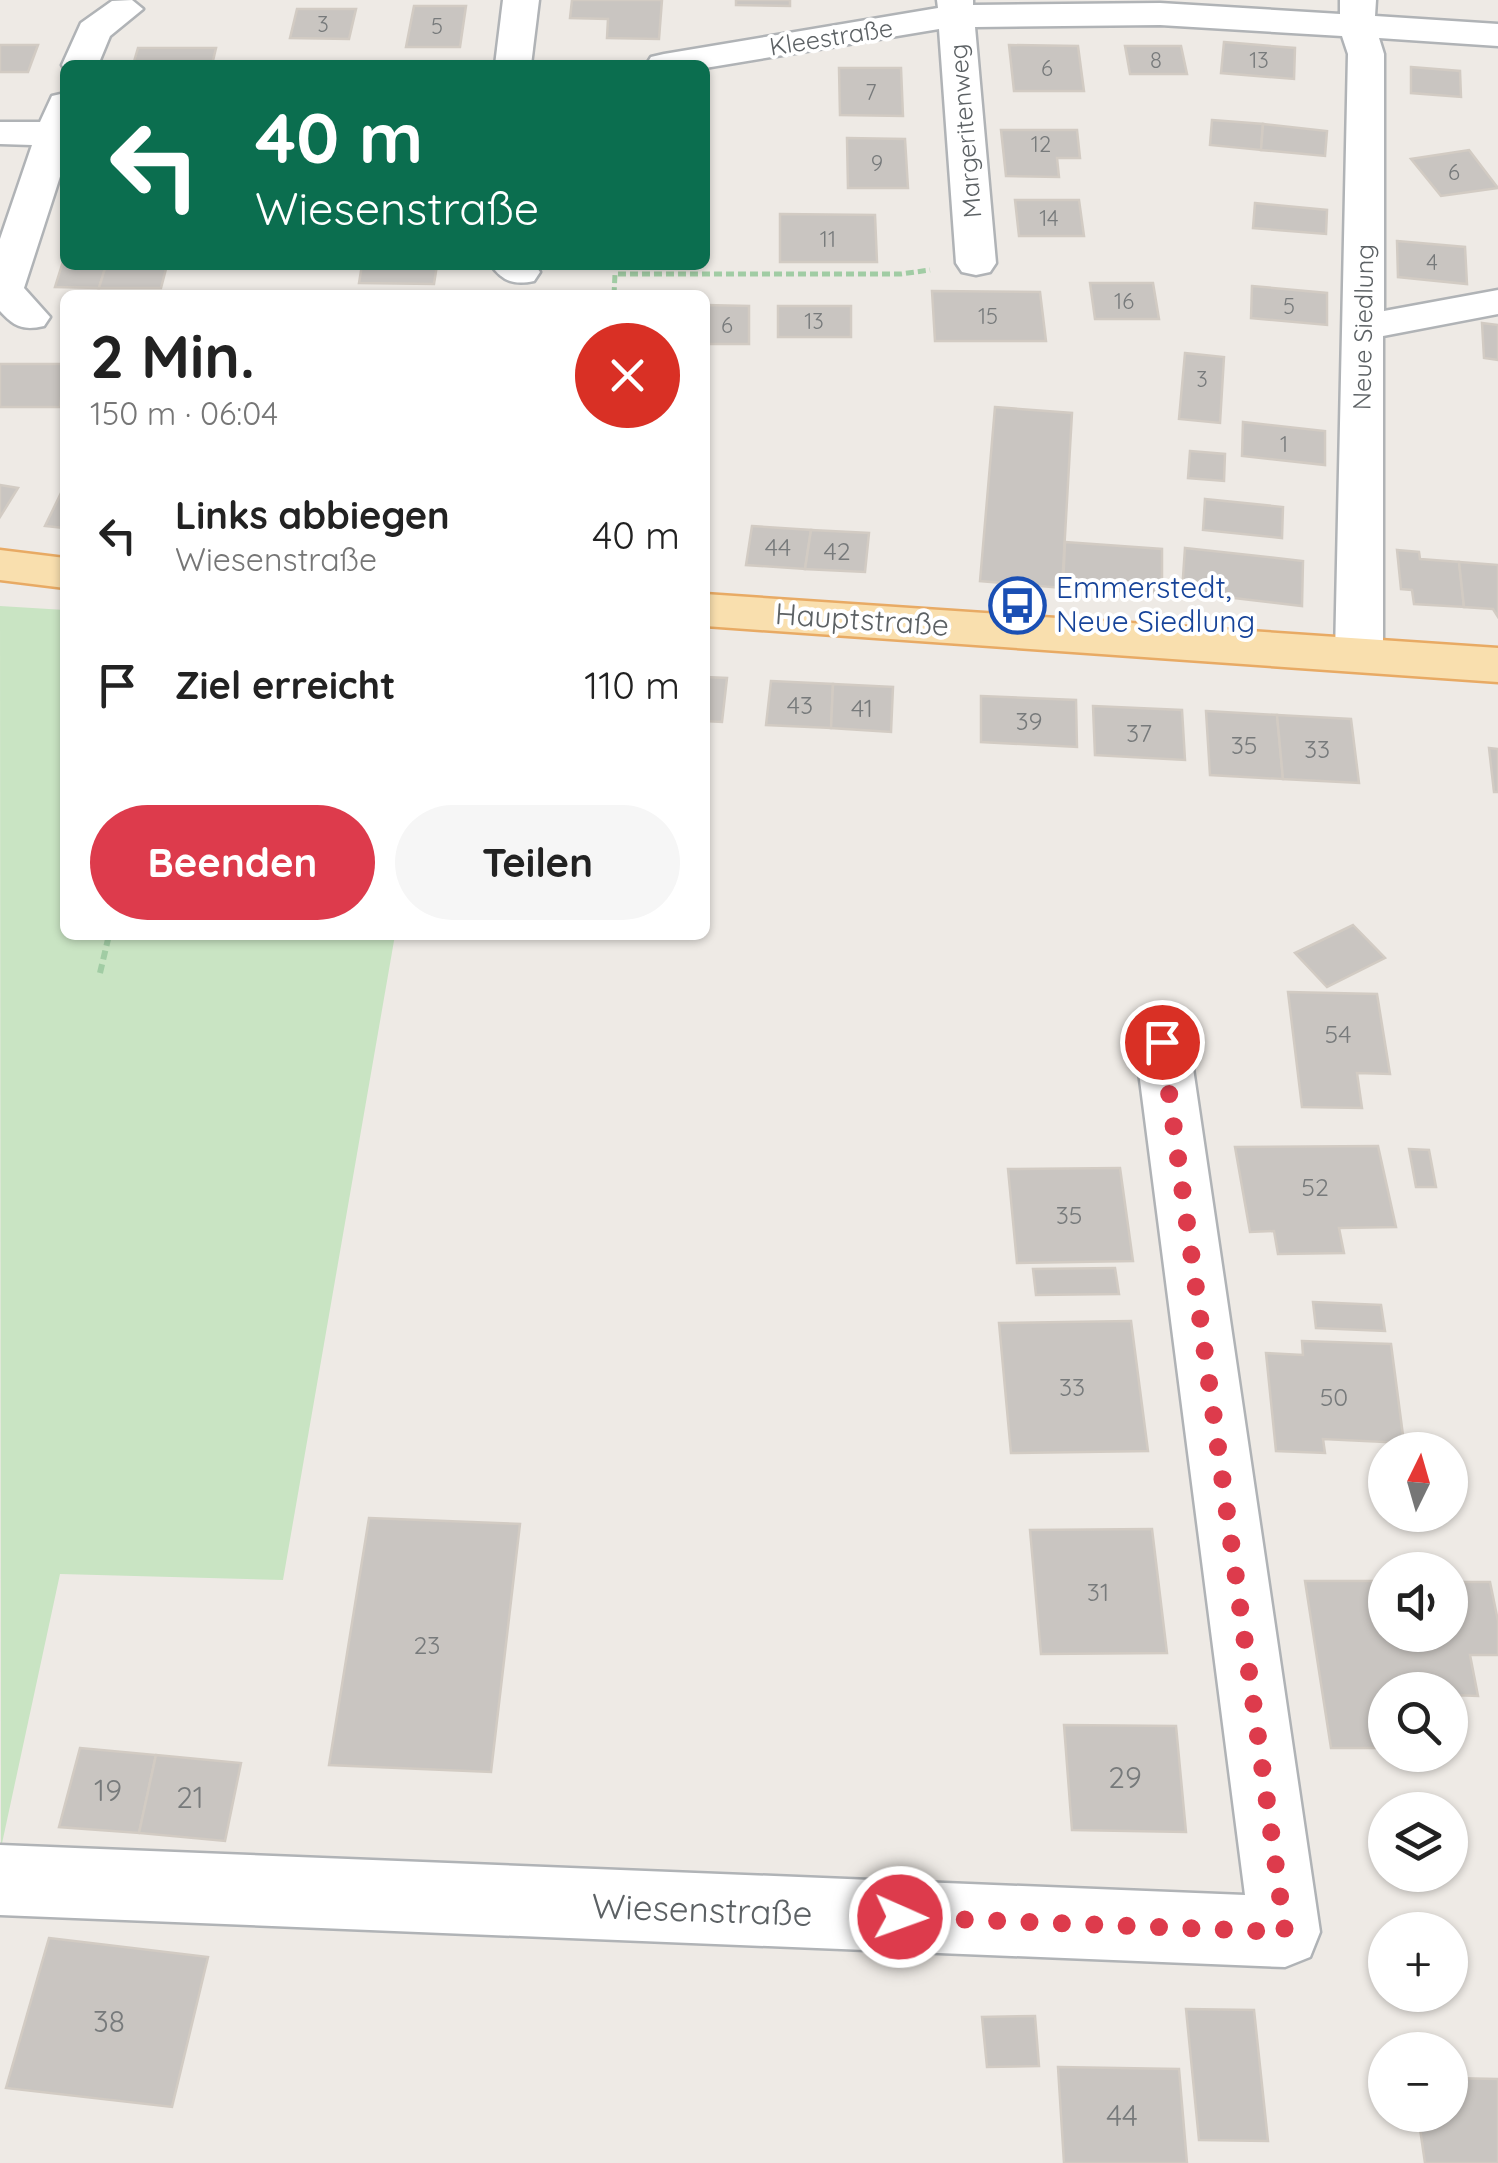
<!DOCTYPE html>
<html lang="de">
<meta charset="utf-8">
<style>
:root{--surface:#fff;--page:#f6f6f6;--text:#222;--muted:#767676;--accent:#dd3b4c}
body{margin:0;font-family:Quicksand,sans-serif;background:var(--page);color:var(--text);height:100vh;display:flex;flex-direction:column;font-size:38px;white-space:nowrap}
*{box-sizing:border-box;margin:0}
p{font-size:32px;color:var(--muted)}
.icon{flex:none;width:55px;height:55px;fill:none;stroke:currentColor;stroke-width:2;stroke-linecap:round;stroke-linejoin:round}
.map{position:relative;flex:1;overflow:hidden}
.drawer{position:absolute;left:60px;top:290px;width:650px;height:650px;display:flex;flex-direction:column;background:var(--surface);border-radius:15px;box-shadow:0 2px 8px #0004}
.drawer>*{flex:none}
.top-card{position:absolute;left:60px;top:60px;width:650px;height:210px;border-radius:15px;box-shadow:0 2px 8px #0004;background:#0b6e4f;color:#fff;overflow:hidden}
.needle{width:65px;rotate:5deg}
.controls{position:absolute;left:1368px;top:1432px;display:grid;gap:20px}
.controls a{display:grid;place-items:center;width:100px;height:100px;border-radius:50%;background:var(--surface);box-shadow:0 2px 8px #0004;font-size:50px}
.pin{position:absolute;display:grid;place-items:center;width:85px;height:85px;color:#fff;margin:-42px;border:5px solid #fff;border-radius:50%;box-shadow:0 2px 10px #0007}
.me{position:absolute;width:110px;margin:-55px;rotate:92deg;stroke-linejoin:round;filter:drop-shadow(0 0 8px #0008)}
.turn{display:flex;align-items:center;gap:35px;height:210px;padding:0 30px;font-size:45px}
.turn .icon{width:130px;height:130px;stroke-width:2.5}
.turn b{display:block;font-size:70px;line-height:85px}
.round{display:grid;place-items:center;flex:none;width:105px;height:105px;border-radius:52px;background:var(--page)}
.summary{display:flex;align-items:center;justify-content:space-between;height:170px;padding:0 30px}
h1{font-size:60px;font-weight:700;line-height:75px}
.cta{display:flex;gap:20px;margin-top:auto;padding:20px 30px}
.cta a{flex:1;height:115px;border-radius:60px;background:var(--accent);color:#fff;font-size:40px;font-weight:700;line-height:115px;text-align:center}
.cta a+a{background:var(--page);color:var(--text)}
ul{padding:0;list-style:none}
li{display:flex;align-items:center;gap:30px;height:150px;padding:0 30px}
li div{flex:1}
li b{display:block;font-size:38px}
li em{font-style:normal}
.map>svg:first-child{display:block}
.green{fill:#c9e4c3}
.building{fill:#c9c5c1;stroke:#d2cbc3;stroke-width:2.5}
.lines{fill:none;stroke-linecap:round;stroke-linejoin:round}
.minor-casing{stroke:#b0b3b6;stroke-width:5}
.major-casing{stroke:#e8aa64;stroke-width:5}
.path-far1{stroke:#a1cca4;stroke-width:5;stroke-dasharray:8 4;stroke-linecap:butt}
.path{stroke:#a1cca4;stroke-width:6;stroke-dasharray:9 5;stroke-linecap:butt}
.minor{fill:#fff;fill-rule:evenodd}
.major{fill:#f9dfae;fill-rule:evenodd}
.route{stroke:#dd3b4c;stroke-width:18;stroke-dasharray:0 32.4}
.labels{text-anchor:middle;stroke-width:8;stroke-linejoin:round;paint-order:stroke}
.far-number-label{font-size:22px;fill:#777a7b}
.far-street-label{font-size:25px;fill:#5c6164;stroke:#fff}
.number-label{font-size:25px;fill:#777a7b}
.transit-label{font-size:30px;fill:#164399;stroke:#fff;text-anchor:start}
.street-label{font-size:30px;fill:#5c6164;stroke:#fff}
.near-number-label{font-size:30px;fill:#777a7b}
.near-street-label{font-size:35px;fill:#5c6164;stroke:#fff}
</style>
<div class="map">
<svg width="1498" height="2163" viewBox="0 0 1498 2163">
<rect width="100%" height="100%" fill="#eeeae5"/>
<polygon class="green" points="0,606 65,610 65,935 395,935 283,1580 60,1574 1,1848"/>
<g class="building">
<polygon points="572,0 662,0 659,39 607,38 608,19 570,18"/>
<polygon points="736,0 790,0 790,6 736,5"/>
<polygon points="414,6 466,6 460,47 406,47"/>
<polygon points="297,9 356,9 349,39 290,38"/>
<polygon points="1224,42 1295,48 1294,79 1221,73"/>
<polygon points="0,45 38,45 28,72 0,72"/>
<polygon points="1009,45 1078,46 1084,91 1014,91"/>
<polygon points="1125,46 1181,46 1187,74 1130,74"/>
<polygon points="138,48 216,48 212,65 133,65"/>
<polygon points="1411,67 1460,71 1461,97 1411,93"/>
<polygon points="839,68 901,68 903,116 840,115"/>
<polygon points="1212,120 1263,124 1261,150 1210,145"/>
<polygon points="1263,124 1327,131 1325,156 1261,150"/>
<polygon points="1001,130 1077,130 1080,158 1057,158 1059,177 1006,176"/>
<polygon points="847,138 905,139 908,188 848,188"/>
<polygon points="1469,150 1498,188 1441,196 1411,159"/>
<polygon points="1015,200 1079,200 1084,236 1019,236"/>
<polygon points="1255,203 1327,210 1326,234 1253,228"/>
<polygon points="780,214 875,215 877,262 780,262"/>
<polygon points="1397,241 1465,247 1467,284 1398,277"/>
<polygon points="65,255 65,265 106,265 99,288 55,287"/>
<polygon points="106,265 167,265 161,288 99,288"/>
<polygon points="362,265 437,265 434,284 359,283"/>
<polygon points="1090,283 1153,283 1159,319 1095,319"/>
<polygon points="1252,286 1327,293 1327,325 1251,318"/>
<polygon points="932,291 1040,292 1046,341 935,341"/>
<polygon points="705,305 749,306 749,344 705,344"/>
<rect x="778" y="306" width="73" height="31"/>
<polygon points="1482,323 1498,325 1498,360 1484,358"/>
<polygon points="1185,353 1224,357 1220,423 1179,419"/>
<polygon points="0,364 65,364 60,407 0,407"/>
<polygon points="995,407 1072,413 1062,588 980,581"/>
<polygon points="1243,422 1325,431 1325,465 1242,456"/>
<polygon points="1190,451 1225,454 1224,481 1188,478"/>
<polygon points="0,485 18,488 0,517"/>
<polygon points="61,493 65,493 65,528 45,526"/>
<polygon points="1205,499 1283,507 1282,538 1203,530"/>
<polygon points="752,526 811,530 805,569 746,565"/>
<polygon points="811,530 869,533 865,572 805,569"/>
<polygon points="1065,542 1162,549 1162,594 1063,587"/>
<polygon points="1185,548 1303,561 1302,606 1182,592"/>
<polygon points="1397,550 1419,552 1420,559 1459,562 1464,607 1414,604 1412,590 1401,589"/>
<polygon points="1459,562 1498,565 1498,617 1493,609 1464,607"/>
<polygon points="705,677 727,678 722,722 705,721"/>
<polygon points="771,681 833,684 831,728 766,725"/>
<polygon points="833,684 893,687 891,732 831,728"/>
<polygon points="981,696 1076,700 1077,747 981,742"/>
<polygon points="1093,706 1182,710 1185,760 1095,755"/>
<polygon points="1206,711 1277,715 1283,779 1210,775"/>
<polygon points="1277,715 1351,719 1359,783 1283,779"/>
<polygon points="1489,748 1498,749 1498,792 1494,792"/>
<polygon points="1353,925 1385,958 1327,987 1295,953"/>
<polygon points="1288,992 1377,994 1390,1074 1357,1073 1362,1108 1302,1107"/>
<polygon points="1378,1146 1396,1227 1339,1228 1344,1253 1278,1254 1274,1231 1250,1232 1235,1147"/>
<polygon points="1409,1149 1429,1150 1436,1187 1416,1187"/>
<polygon points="1120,1168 1133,1261 1017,1263 1008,1169"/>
<polygon points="1115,1268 1119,1294 1036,1295 1033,1269"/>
<polygon points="1313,1302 1381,1305 1385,1331 1316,1328"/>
<polygon points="1131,1321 1148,1451 1011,1453 999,1323"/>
<polygon points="1302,1341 1391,1344 1404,1443 1323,1439 1325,1453 1276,1451 1266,1353 1303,1355"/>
<polygon points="369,1518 520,1524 491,1772 329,1765"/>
<polygon points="1152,1529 1167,1653 1041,1654 1030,1530"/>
<polygon points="1305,1581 1385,1581 1385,1635 1450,1635 1450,1582 1490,1582 1498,1621 1498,1655 1470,1655 1478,1696 1450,1695 1450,1690 1385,1690 1385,1748 1331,1748"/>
<polygon points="1064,1725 1176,1726 1186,1832 1072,1830"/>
<polygon points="80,1748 156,1755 139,1833 59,1827"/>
<polygon points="156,1755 241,1763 225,1841 139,1833"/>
<polygon points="49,1938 208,1957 172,2107 6,2088"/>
<polygon points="1186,2009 1254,2010 1268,2141 1199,2140"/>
<polygon points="1035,2016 1039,2066 987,2067 982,2017"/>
<polygon points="1058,2067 1179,2069 1187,2163 1064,2163"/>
<polygon points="1450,2078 1498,2079 1498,2163 1425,2163 1418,2115 1450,2115"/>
</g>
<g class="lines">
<defs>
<g id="minor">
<polygon points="503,0 539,0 531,65 495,65"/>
<polygon points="937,0 973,0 973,5 1160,3 1340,14 1340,0 1376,0 1375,16 1498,24 1498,46 1379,38 1384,54 1384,311 1498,290 1498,314 1383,336 1383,655 1376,667 1359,671 1342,667 1335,655 1348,54 1342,36 1160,25 975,27 996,263 990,272 976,275 962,272 956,263 939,29 705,68 646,65 651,57 664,54 938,8"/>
<polygon points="112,1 132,0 143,9 110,36 98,65 65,65 65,70 62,65 81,23"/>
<path d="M65 93V161L24 288 50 317 44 326C22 331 14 326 0 311V239L32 145 0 144V122H40L52 96Z"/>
<path d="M491 265H535L540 272 534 281C515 285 503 282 491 265Z"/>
<polygon points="1162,1019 1181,1026 1189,1041 1320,1932 1310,1957 1285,1967 0,1915 0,1845 1245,1895 1135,1041 1143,1026"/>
</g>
<g id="major">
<polygon points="0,550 65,558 65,588 0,580"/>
<polygon points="705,594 1498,648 1498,682 705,626"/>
</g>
</defs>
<use href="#minor" class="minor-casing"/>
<use href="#major" class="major-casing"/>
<polyline class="path-far1" points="614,295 615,274 901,274 930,270"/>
<polyline class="path" points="100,973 109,935"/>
<use href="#minor" class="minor"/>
<use href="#major" class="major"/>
</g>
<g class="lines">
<polyline class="route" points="900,1917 1285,1932 1162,1042"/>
</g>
<defs>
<symbol id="bus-ring" viewBox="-11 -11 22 22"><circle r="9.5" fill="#fff" stroke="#1a4fb4" stroke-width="1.5"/><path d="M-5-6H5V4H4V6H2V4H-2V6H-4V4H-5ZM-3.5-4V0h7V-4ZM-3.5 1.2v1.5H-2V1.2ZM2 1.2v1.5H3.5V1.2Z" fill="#1a4fb4"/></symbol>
</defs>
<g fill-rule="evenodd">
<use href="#bus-ring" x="986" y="574" width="63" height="63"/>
</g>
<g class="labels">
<g class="far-number-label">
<text x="323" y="32">3</text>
<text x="437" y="34">5</text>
<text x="1156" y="68">8</text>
<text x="1259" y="68">13</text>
<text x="1047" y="76">6</text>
<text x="871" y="100">7</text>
<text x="1041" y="152">12</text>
<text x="877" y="171">9</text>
<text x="1454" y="180">6</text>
<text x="1049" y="226">14</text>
<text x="828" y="247">11</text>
<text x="1432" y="270">4</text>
<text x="1124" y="309">16</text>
<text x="1289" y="314">5</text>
<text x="988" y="324">15</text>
<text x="814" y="329">13</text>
<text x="727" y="333">6</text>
<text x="1202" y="387">3</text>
<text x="1284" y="452">1</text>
</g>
<g class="far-street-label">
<text transform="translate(831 37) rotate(-9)" y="9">Kleestraße</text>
<text transform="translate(965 131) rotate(-95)" y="9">Margeritenweg</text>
<text transform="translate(1363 327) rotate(-89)" y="9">Neue Siedlung</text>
</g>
<g class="number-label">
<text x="778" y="556">44</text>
<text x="837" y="560">42</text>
<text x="800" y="714">43</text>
<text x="862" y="717">41</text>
<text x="1029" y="730">39</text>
<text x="1139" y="742">37</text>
<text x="1244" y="754">35</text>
<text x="1317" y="758">33</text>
<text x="1338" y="1043">54</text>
<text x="1315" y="1196">52</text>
<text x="1069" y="1224">35</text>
<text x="1072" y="1396">33</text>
<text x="1334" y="1406">50</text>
<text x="1098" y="1601">31</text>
<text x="427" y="1654">23</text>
</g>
<g class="transit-label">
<text x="1056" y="598">Emmerstedt,<tspan x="1056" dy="34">Neue Siedlung</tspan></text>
</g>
<g class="street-label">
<text transform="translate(862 620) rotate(4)" y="10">Hauptstraße</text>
</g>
<g class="near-number-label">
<text x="1125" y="1788">29</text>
<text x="108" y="1801">19</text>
<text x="190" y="1808">21</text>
<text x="109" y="2032">38</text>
<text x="1122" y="2126">44</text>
</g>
<g class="near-street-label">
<text transform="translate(702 1910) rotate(2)" y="12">Wiesenstraße</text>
</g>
</g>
</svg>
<div class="controls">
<a><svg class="needle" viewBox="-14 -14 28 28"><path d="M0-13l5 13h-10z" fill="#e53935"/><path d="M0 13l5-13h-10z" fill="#767676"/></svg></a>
<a><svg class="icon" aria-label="sound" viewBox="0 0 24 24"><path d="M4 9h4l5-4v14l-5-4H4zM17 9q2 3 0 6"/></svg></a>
<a><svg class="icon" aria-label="search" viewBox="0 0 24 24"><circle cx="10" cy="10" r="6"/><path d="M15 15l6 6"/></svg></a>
<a><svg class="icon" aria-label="layers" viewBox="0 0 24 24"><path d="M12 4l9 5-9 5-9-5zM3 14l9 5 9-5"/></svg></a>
<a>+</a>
<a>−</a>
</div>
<div class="pin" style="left:1162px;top:1042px;background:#d93025"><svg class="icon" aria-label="arrive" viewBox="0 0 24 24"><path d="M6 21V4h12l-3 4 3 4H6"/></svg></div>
<svg class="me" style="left:900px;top:1917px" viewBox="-20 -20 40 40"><circle r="17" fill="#dd3b4c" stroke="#fff" stroke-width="3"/><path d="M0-11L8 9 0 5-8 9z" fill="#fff"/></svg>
<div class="top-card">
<div class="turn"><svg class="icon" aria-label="left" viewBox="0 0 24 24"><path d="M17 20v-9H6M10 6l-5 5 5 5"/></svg><div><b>40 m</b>Wiesenstraße</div></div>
</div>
<section class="drawer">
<div class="summary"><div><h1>2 Min.</h1><p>150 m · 06:04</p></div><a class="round" style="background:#d93025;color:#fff"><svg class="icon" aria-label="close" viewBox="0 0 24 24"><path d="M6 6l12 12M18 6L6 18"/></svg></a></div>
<ul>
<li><svg class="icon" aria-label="left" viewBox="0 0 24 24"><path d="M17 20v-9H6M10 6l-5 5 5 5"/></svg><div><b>Links abbiegen</b><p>Wiesenstraße</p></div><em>40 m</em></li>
<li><svg class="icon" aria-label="arrive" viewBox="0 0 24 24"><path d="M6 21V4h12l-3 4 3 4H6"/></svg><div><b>Ziel erreicht</b></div><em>110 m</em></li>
</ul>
<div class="cta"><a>Beenden</a><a>Teilen</a></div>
</section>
</div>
